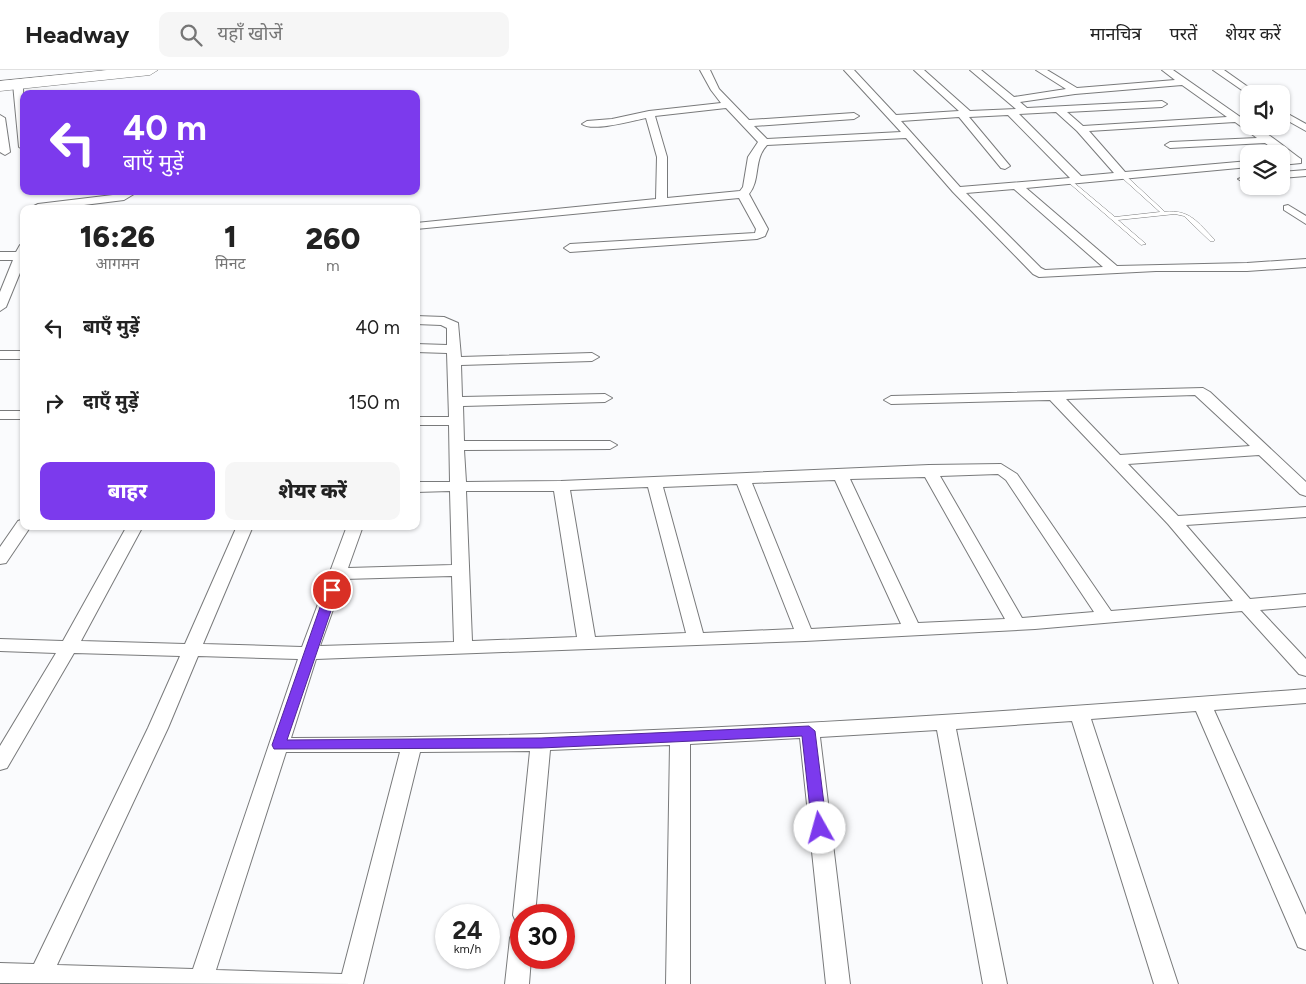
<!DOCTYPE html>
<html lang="hi">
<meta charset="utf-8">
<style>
:root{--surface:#fff;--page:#f6f6f6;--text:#222;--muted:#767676;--line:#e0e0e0;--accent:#7c3aed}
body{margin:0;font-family:Figtree,"Noto Sans Devanagari",sans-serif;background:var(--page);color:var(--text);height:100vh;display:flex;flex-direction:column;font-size:19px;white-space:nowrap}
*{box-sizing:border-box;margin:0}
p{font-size:16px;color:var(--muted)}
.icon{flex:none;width:28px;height:28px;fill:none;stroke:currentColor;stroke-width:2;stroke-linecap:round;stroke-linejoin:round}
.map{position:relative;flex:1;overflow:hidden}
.drawer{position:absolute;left:20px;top:135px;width:400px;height:325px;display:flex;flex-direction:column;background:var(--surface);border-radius:10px;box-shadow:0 1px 4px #0004}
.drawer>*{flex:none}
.banner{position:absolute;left:20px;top:20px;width:400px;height:105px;border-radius:10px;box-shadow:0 1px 4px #0004;background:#7c3aed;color:#fff;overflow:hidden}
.tools{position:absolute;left:1240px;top:15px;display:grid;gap:10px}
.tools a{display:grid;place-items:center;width:50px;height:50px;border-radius:10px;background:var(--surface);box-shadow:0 1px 4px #0004;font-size:25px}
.speed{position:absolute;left:435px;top:834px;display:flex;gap:10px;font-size:25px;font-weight:700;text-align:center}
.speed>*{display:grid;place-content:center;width:65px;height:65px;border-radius:50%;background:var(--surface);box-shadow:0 1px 4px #0004;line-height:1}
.speed small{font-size:12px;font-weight:400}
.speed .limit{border:8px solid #d22;background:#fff;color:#111}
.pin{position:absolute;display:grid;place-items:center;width:42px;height:42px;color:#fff;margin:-21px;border:2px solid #fff;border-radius:50%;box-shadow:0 1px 5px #0007}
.me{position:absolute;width:55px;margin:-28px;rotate:353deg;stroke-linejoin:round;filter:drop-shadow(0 0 4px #0008)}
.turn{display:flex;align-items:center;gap:18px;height:105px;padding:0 20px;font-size:22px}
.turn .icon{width:65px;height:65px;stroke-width:2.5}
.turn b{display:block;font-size:35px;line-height:42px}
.eta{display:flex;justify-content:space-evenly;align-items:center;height:85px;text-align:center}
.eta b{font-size:30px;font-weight:800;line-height:35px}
.action{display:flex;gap:10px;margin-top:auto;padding:10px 20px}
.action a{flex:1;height:58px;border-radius:10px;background:var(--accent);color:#fff;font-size:20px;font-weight:800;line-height:58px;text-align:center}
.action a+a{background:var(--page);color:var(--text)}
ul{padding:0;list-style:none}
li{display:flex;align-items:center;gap:15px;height:75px;padding:0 20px}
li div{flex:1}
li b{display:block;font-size:19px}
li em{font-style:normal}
header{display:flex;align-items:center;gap:30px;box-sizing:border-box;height:70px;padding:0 25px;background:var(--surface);border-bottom:1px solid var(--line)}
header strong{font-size:24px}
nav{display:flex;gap:28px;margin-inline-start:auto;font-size:18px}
.search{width:350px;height:45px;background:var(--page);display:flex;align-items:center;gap:12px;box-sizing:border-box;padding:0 18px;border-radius:10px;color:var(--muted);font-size:19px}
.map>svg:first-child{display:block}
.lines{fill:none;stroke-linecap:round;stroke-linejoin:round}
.lane-casing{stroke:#797a7b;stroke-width:1}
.street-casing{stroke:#797a7b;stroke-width:2}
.highway-casing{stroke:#797a7b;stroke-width:1}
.lane{fill:#fff;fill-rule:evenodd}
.street{fill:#fff;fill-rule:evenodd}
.highway{fill:#fff;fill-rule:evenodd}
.route{fill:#7c3aed;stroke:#51269a}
</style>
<header>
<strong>Headway</strong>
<div class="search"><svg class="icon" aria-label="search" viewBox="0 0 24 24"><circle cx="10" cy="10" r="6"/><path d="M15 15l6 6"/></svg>यहाँ खोजें</div>
<nav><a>मानचित्र</a><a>परतें</a><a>शेयर करें</a></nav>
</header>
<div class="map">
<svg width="1306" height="914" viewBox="0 0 1306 914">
<rect width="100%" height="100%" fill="#fafbfd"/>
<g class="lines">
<defs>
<path id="lane" d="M1120 104H1124L1165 142C1190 139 1198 153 1214 169V171H1210L1184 146 1175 144 1118 150 1146 174 1141 175 1068 112 1072 111 1115 147 1160 142 1120 106Z"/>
<g id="street">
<path d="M700 0H710L719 19 749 50 854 43 859 46 854 49 754 56 767 69 901 62 844 0H854L896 45 959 41 914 0H924L970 41 1016 39 970 0H981L1014 27 1066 19 1036 0H1047L1077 18 1175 10 1162 0H1173L1249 53V56C1261 56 1289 81 1301 89V93L1281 95V89H1287L1265 73 1170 78 1165 75 1170 72 1257 68 1235 52 1089 61 1125 102 1249 91V97L1026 118 1117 196 1247 193 1306 189V197L1247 201H1156L1039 207 1033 204 953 122 906 68 767 75C753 90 761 109 749 124L768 159 765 166 757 169 570 182 564 178 570 174 755 163 756 159 739 128 416 159V153L656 129 657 87 646 48C632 51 592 62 582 54L587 51 612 49 649 41 721 33 711 20ZM1182 15 1227 47 1083 56 1067 42 1162 37 1167 34 1162 31 1027 38 1020 32 1075 24ZM726 38 758 72 748 87 743 117 740 121 667 128V87L655 46ZM1056 42 1077 61 1114 103 1081 106 1019 44ZM1008 45 1070 108 960 117 901 51 959 47 1001 98 1005 99 1010 96 969 47ZM1014 119 1103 197 1045 200 1041 198 966 123Z"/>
<polygon points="1213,0 1224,0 1258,24 1249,25"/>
<polygon points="18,11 23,14 24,80 19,77 13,14"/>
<polygon points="1281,40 1306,54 1306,61 1281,47"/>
<polygon points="0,45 5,48 10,82 5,85 0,82"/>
<polygon points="1306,100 1306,106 1281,108 1281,102"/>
<polygon points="1249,105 1249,111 1243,112 1238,109"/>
<polygon points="126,121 139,121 124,130 52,139 32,137 38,134 121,124"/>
<polygon points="1288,135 1306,146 1306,154 1284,140 1284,136"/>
<polygon points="20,175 24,175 24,193 6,237 0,241 0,222 13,190 0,190 0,182 16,182"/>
<path d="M416 246 444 247 458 253 461 287 592 283 599 287 592 291 461 295 462 327 605 324 612 328 605 332 463 336 464 371H610L617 375 610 379 464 380 466 412 561 411 929 395 1001 394 1017 404 1111 541 1233 531 1168 454 1050 330 891 334 884 330 891 326 1203 318 1210 322 1306 412V426L1300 424 1259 385 1128 394 1178 446 1306 437V447L1186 455 1250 529 1306 524V536L1260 540 1306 589V606L1299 604 1242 541 1035 559 805 571 316 589 291 668C630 668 968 645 1306 619V633L1214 640 1306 845V880L1298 877 1295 870 1196 641 1091 649 1178 914H1154L1072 651 956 659 1007 914H983L937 660 820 667 850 914H826L800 668 690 674V914H666L670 675 550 680 535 845H521V853L516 852 513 845 530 681 420 682 363 914 0 913V893L34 894 148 658 180 586 74 583 7 698 0 700V676L56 583 0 581V569L63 571 127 456H143L81 571 185 574 237 456H253L203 574 302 577 347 456H363L348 498 452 495 450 421 416 422V412H450L449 355H416V347H449L447 283 416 282V274L447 275V258L441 255 416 254ZM1195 325 1250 376 1120 385 1066 329ZM998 404 1006 410 1094 542 1022 548 940 406ZM925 407 1005 549 918 553 850 409ZM835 410 901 554 811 559 752 413ZM737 414 794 559 703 563 663 417ZM648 417 686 563 595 567 570 420ZM466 421H554L577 567 472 571ZM452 506 454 572 320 576 344 509ZM198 586 298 589 193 899 57 895 168 658ZM286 682H400L342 904 216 900Z"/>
<rect x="0" y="281" width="24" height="8"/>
<rect x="0" y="341" width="24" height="8"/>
<polygon points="24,449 24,456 31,456 6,493 0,494 0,477 18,451"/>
<polygon points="521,859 521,888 531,888 529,914 505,914 510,868 513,861"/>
</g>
<polygon id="highway" points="107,0 158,0 150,5 0,21 0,11"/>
</defs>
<use href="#lane" class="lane-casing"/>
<use href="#street" class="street-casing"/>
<use href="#highway" class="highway-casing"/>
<use href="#lane" class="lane"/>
<use href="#street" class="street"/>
<use href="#highway" class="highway"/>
</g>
<polygon class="route" points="332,516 338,520 287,670 541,668 809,656 815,661 827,758 825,762 815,762 812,758 802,666 541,678 274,679 272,675 326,520"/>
</svg>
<div class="tools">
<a><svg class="icon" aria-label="sound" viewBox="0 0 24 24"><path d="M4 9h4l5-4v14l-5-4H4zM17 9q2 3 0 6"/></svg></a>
<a><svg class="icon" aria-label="layers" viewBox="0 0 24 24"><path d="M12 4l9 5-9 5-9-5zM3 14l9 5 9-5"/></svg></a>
</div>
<div class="speed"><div>24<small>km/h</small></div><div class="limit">30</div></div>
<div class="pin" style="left:332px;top:520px;background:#d93025"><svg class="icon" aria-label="arrive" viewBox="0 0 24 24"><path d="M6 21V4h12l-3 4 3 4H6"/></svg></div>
<svg class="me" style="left:820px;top:758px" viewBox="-20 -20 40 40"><circle r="19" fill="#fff"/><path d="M0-13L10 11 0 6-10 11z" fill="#7c3aed"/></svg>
<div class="banner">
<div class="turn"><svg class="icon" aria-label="left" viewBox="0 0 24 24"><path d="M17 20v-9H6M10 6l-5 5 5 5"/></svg><div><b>40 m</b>बाएँ मुड़ें</div></div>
</div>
<section class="drawer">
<div class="eta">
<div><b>16:26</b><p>आगमन</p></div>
<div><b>1</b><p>मिनट</p></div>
<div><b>260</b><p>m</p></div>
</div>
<ul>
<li><svg class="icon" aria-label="left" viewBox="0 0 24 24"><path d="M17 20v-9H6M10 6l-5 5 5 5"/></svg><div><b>बाएँ मुड़ें</b></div><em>40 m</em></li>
<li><svg class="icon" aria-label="right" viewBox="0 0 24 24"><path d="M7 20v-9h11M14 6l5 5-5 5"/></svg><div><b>दाएँ मुड़ें</b></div><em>150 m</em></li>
</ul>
<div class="action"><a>बाहर</a><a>शेयर करें</a></div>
</section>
</div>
